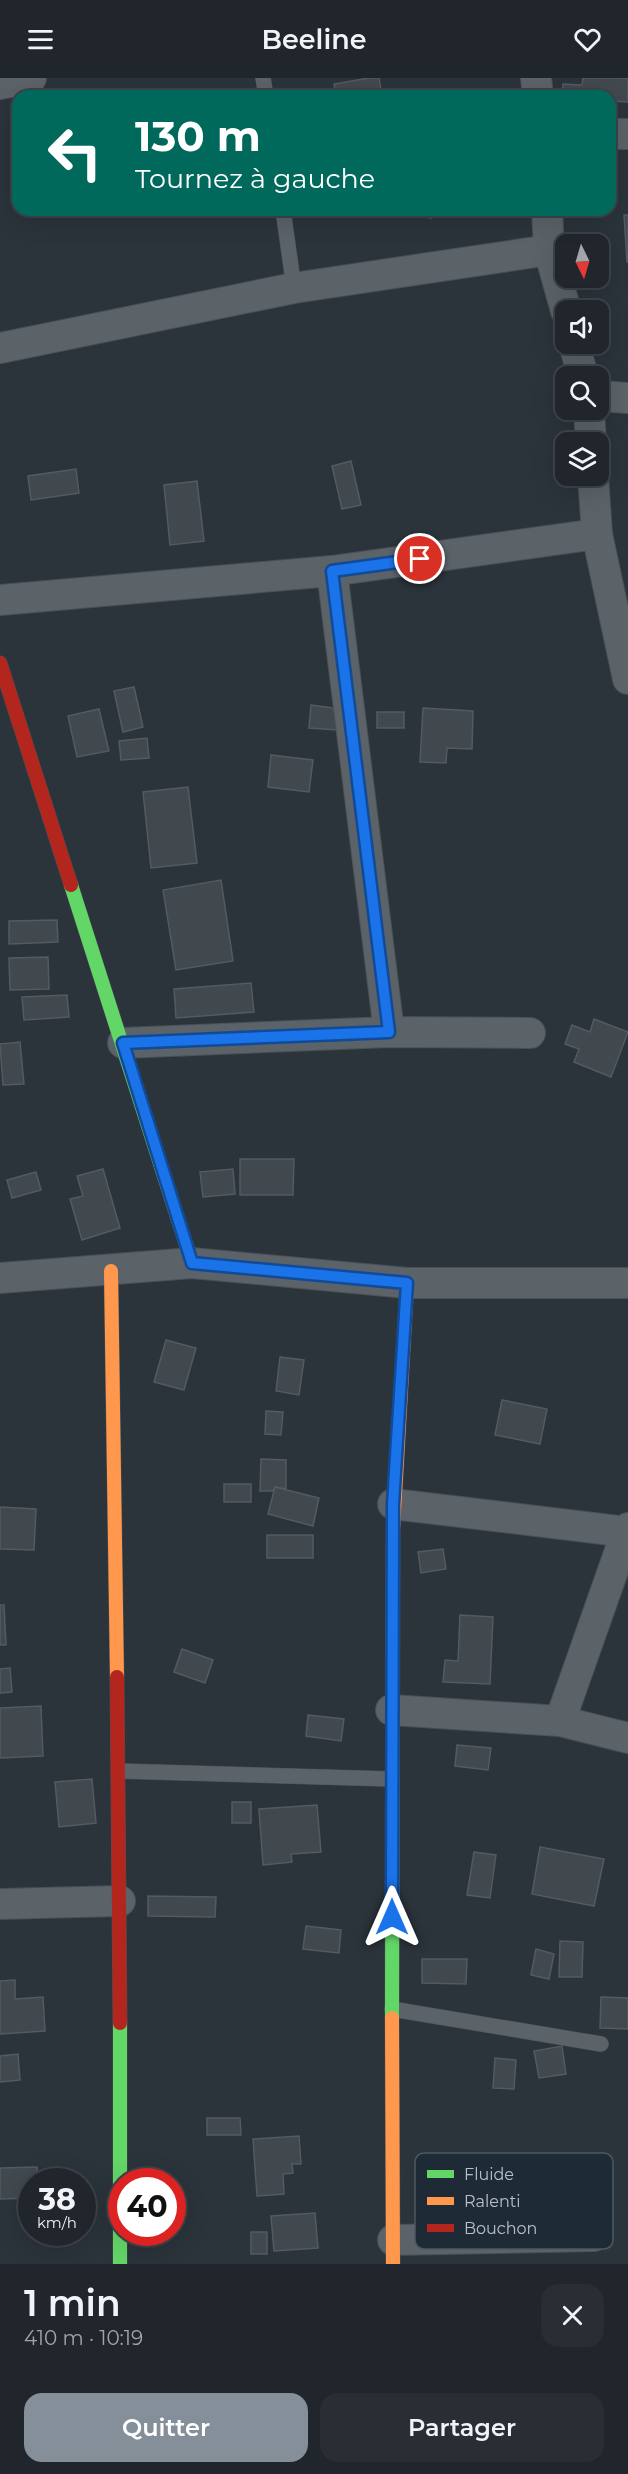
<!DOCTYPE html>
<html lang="fr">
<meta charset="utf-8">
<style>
:root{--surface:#20262c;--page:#282e34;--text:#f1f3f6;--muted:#a2a5a9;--line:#3d4348;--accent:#858f99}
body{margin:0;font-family:Montserrat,sans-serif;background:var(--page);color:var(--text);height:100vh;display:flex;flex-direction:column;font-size:22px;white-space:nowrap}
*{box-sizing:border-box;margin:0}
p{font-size:20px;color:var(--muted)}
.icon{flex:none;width:33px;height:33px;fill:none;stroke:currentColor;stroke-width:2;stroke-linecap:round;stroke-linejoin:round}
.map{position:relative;height:2186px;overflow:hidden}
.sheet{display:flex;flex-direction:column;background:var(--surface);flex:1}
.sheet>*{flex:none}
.guide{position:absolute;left:12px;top:12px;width:604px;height:126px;border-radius:18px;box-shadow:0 6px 24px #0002,0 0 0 2px var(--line);background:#00695c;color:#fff;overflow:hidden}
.needle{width:39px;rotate:175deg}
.buttons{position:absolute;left:555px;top:156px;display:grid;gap:12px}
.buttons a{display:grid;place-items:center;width:54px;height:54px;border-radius:12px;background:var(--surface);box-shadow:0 6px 24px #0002,0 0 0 2px var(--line);font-size:30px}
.speed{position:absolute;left:18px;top:2090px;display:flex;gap:12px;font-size:30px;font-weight:700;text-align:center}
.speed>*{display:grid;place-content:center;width:78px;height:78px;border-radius:50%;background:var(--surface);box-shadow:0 6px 24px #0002,0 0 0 2px var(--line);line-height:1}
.speed small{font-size:15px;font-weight:400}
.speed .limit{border:9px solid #d22;background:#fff;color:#111}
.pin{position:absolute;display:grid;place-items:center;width:51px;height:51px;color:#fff;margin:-26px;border:3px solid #fff;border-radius:50%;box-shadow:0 2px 6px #0007}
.me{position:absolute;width:66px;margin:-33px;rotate:0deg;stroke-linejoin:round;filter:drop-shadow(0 0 4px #0008)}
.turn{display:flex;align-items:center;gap:21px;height:126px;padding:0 24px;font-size:27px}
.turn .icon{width:78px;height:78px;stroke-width:2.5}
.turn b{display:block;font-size:42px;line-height:51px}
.round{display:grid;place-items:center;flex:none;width:63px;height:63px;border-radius:18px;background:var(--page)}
.head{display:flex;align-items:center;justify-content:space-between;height:102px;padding:0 24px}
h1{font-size:36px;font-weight:600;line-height:45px}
.cta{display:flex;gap:12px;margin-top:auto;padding:12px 24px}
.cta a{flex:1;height:69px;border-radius:18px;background:var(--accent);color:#fff;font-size:24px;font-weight:600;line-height:69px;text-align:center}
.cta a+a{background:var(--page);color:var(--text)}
header{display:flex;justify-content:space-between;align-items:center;height:78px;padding:0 24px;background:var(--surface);font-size:27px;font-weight:600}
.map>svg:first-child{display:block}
.building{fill:#41484e;stroke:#535a62;stroke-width:1.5}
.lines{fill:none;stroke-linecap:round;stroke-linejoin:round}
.lane-casing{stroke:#494f55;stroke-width:16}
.street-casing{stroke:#494f55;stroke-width:32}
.fast-casing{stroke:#494f55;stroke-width:15}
.slow-casing{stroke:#494f55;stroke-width:15}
.jam-casing{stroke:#494f55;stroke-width:15}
.lane{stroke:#5b6268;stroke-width:15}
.street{stroke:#5b6268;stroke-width:30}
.fast{stroke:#63d668;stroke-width:14}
.slow{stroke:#ff974d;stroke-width:14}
.jam{stroke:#b3261e;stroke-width:14}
.route-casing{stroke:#114b97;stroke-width:15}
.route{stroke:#1a73e8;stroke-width:10}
.key{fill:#1e2b36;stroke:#4c5863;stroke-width:1.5}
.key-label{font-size:16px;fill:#b6c0cb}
</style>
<header><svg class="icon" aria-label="menu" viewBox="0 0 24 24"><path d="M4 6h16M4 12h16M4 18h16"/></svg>Beeline<svg class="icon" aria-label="heart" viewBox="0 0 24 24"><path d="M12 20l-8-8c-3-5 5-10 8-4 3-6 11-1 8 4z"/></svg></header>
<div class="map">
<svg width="628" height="2186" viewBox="0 0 628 2186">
<rect width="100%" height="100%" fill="#2b333b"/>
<g class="building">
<polygon points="369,0 379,0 382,18 336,18 334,6"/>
<polygon points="583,0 628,0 628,24 610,23 610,18 562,18 563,6 582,7"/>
<polygon points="428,132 460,132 460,133 430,140"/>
<polygon points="624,137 628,137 628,184 627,184"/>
<polygon points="351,383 361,427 342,431 332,388"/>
<polygon points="76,391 79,415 31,422 28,398"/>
<polygon points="197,403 204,463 170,467 164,407"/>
<polygon points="134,609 143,649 123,654 114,613"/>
<polygon points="311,627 340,631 338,652 309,650"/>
<polygon points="423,630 473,633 472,671 447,670 446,685 420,684"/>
<polygon points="99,631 109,673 77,679 68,638"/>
<rect x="377" y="634" width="27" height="16"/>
<polygon points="147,660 149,680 121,682 119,663"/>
<polygon points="271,677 313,682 309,714 268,709"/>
<polygon points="188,709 197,785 151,790 143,714"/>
<polygon points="221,802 233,883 176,892 163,812"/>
<polygon points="57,842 58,864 9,866 9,843"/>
<polygon points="48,879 49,911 10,912 9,880"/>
<polygon points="251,905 254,934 176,940 174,911"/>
<polygon points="67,917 69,939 24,942 22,919"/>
<polygon points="594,941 628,954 611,999 574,984 579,971 565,966 572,947 590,954"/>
<polygon points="20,964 24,1006 3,1007 0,966"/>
<polygon points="240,1081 294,1081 293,1117 240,1117"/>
<polygon points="103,1091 120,1150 82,1162 70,1121 83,1118 77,1098"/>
<polygon points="233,1091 235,1116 203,1119 200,1094"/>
<polygon points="36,1094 41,1112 12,1120 7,1102"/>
<polygon points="166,1262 196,1270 184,1312 154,1304"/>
<polygon points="280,1279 304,1282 299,1317 276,1313"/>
<polygon points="502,1322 547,1331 540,1366 495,1357"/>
<polygon points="266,1333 283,1334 281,1357 265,1356"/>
<polygon points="261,1381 286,1382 286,1411 275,1409 273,1413 260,1413"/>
<rect x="224" y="1406" width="27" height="18"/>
<polygon points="275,1409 319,1420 313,1448 268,1436"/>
<polygon points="0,1429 36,1431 34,1472 0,1471"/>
<rect x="267" y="1457" width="46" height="23"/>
<polygon points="443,1471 446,1491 421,1495 418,1474"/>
<polygon points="0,1527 4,1527 6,1567 0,1567"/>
<polygon points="460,1537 493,1539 490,1606 443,1604 445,1582 458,1583"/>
<polygon points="182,1571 213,1582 205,1605 174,1594"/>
<polygon points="10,1590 12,1614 0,1615 0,1591"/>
<polygon points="41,1628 43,1678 0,1680 0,1630"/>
<polygon points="308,1637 344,1641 341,1663 306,1658"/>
<polygon points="457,1667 491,1670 488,1692 455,1688"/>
<polygon points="92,1701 96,1745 59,1749 55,1704"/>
<rect x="232" y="1724" width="19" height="21"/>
<polygon points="317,1727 321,1774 291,1776 292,1784 263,1787 259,1731"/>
<polygon points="540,1769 604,1781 594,1828 532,1816"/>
<polygon points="474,1774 496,1777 490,1820 467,1817"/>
<polygon points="148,1818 216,1819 215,1839 148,1838"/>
<polygon points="306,1848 341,1852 339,1875 303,1871"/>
<polygon points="560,1863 583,1864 582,1899 559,1899"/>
<polygon points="536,1871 554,1876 549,1901 531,1897"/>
<polygon points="422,1881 467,1881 466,1906 422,1905"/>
<polygon points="15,1902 15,1921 43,1919 45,1953 0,1956 0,1903"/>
<polygon points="601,1919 628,1920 628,1951 600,1950"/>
<polygon points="562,1968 566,1996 539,2000 534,1973"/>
<polygon points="18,1976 20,2002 0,2004 0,1978"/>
<polygon points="495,1980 516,1982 514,2011 493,2010"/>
<polygon points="207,2040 240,2040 241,2057 207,2057"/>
<polygon points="299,2058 301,2086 292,2086 293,2095 283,2096 284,2116 257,2118 253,2061"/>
<polygon points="37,2089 38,2103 32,2103 32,2120 0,2121 0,2090"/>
<polygon points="315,2135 318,2170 274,2173 271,2138"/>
<rect x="251" y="2154" width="16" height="22"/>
</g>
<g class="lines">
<defs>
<g id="lane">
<polyline points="263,0 266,18"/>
<polyline points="283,132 294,210"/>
<polyline points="119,1693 391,1701"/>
<polyline points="392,1931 601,1966"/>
</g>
<g id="street">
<polyline points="536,0 538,18"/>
<polyline points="0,6 31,0"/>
<polyline points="610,56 628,56"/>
<polyline points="547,132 549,172 566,233"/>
<polyline points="574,266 583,298"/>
<polyline points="0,270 294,210 549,172"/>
<polyline points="598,318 628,320"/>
<polyline points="589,332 591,364"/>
<polyline points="593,398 597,456 628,601"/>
<polyline points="332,493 389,954"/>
<polyline points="0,522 332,493 597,456"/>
<polyline points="123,965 389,954 530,955"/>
<polyline points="0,1200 192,1185 407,1205 628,1205"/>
<polyline points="393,1426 628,1454"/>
<polyline points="391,1632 560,1643 628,1660"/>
<polyline points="560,1643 628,1450"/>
<polyline points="0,1826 120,1823"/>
<polyline points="393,2162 594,2158"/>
</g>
<g id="fast">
<polyline points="71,807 192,1185"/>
<polyline points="392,1940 393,1452"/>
<polyline points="120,1945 120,2186"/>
</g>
<g id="slow">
<polyline points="111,1193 117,1599"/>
<polyline points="393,1452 407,1205"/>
<polyline points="392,1940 393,2186"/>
</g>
<g id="jam">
<polyline points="0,585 71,807"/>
<polyline points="117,1599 120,1945"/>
</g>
</defs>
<use href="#lane" class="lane-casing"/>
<use href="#street" class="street-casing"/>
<use href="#fast" class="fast-casing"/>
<use href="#slow" class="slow-casing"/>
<use href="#jam" class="jam-casing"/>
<use href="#lane" class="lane"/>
<use href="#street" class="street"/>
<use href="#fast" class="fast"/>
<use href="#slow" class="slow"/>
<use href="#jam" class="jam"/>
</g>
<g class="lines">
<defs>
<polyline id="route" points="392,1839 393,1426 407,1205 192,1185 123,965 389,954 332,493 420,481"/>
</defs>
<use href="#route" class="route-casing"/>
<use href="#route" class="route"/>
</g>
<rect x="415" y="2075" width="198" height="96" rx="9" class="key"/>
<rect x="427" y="2092" width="27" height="8" fill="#63d668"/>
<rect x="427" y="2119" width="27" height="8" fill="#ff974d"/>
<rect x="427" y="2146" width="27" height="8" fill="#b3261e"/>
<g class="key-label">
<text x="464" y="2102">Fluide</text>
<text x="464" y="2129">Ralenti</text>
<text x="464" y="2156">Bouchon</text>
</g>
</svg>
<div class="buttons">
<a><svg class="needle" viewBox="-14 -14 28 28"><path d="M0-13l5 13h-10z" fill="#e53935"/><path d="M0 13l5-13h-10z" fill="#a2a5a9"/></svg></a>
<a><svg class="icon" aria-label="sound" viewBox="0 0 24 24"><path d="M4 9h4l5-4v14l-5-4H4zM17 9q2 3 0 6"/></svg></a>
<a><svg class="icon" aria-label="search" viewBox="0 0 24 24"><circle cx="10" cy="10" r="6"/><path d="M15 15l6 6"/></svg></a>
<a><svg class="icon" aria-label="layers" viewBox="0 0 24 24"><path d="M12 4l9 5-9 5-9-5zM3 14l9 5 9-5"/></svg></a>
</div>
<div class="speed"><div>38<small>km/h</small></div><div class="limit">40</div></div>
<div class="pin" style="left:420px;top:481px;background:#d93025"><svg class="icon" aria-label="arrive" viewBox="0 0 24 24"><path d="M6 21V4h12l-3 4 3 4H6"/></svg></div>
<svg class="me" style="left:392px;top:1839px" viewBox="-20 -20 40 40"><path d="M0-17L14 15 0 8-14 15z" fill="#1a73e8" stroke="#fff" stroke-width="4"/></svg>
<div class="guide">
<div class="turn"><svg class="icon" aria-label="left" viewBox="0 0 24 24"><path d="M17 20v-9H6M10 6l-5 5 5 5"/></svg><div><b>130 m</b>Tournez à gauche</div></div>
</div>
</div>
<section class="sheet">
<div class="head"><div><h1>1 min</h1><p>410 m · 10:19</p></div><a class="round"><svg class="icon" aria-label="close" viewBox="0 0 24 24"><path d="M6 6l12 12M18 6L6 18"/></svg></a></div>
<div class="cta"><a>Quitter</a><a>Partager</a></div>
</section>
